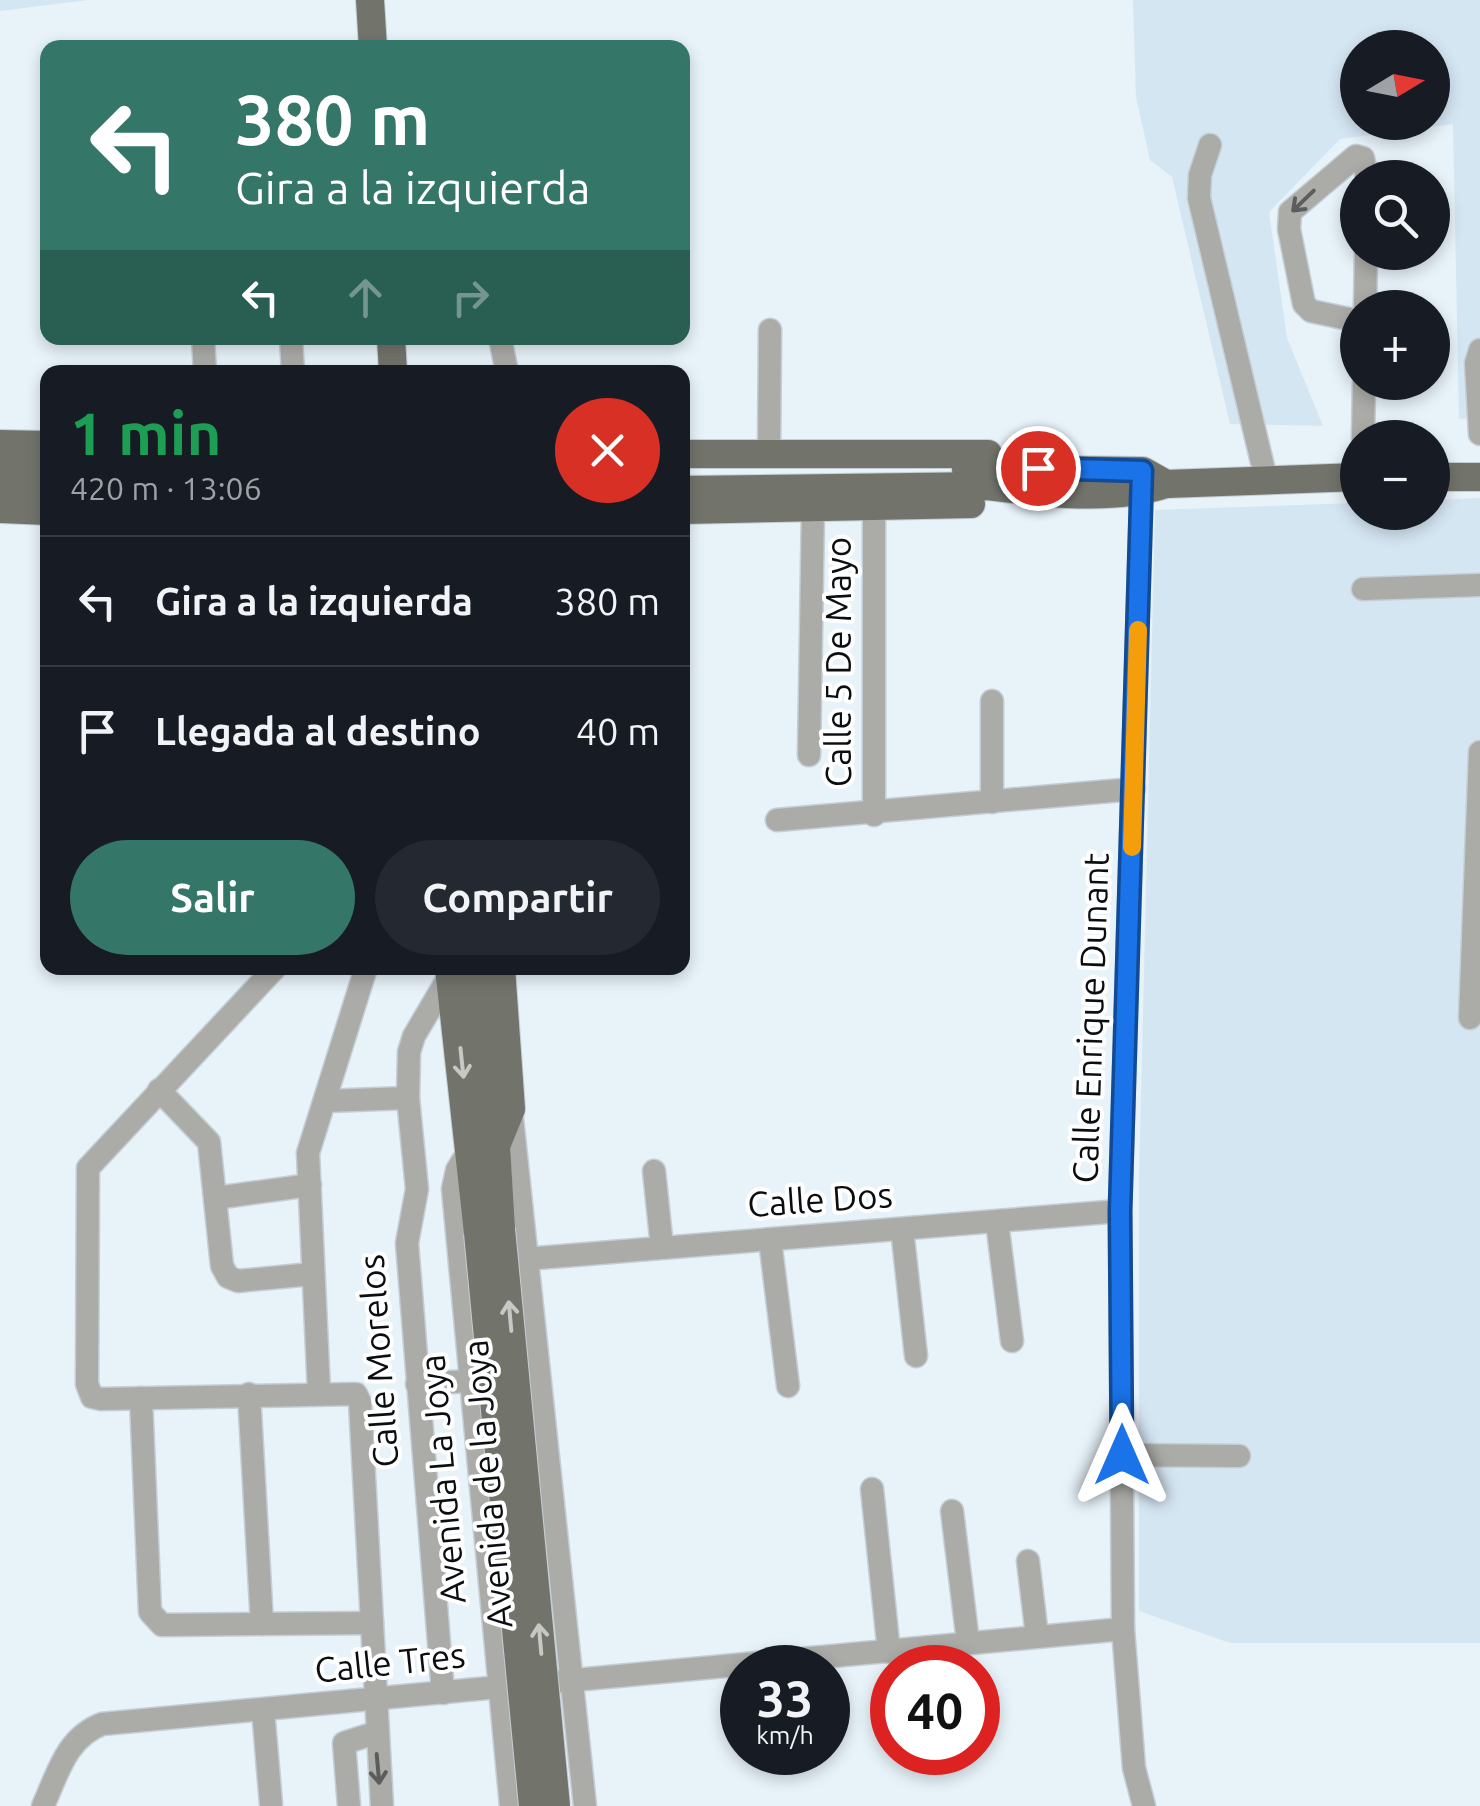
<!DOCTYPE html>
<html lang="es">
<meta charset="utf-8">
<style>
:root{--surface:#171b24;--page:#242831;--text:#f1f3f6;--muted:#9ea1a6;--line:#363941;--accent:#347668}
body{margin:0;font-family:Ubuntu,sans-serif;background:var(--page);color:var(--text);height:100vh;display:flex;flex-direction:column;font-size:38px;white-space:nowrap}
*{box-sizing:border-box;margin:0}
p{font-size:32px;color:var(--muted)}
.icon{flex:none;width:55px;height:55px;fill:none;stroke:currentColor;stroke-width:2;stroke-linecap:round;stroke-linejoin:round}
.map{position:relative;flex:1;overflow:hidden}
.side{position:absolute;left:40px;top:365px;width:650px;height:610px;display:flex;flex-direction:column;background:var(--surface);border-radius:20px;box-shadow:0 5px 15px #0003}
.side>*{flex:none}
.top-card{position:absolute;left:40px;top:40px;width:650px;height:305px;border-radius:20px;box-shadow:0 5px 15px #0003;background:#347668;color:#fff;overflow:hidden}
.needle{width:65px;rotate:80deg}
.controls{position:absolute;left:1340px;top:30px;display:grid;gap:20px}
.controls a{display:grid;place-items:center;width:110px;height:110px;border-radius:50%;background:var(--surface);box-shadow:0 5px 15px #0003;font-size:50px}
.speed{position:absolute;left:720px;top:1645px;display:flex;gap:20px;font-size:50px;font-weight:700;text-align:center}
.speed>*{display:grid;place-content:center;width:130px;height:130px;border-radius:50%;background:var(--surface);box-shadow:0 5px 15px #0003;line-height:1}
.speed small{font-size:25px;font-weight:400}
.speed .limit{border:15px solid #d22;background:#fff;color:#111}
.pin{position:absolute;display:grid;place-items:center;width:85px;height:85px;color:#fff;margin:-42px;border:5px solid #fff;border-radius:50%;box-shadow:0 2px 10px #0007}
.me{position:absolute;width:110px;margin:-55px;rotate:0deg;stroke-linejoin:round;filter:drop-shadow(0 0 8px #0008)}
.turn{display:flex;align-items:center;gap:35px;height:210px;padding:0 30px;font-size:45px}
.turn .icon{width:130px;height:130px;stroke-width:2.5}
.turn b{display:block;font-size:70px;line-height:85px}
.lanes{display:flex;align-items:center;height:95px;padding:0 30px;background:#0003;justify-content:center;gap:50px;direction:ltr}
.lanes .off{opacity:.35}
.round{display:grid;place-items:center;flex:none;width:105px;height:105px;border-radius:52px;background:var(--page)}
.headline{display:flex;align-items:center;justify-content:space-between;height:170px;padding:0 30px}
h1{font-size:60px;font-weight:700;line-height:75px;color:#1e9e55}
.primary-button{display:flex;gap:20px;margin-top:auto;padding:20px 30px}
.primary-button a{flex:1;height:115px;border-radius:60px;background:var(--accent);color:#fff;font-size:40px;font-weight:700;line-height:115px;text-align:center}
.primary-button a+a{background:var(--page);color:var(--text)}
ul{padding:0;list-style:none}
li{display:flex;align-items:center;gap:30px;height:130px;padding:0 30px;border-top:2px solid var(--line)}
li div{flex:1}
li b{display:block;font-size:38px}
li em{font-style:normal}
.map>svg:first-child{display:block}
.built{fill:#d5e6f3;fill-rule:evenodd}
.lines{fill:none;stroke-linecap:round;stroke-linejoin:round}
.minor-casing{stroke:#c4ced4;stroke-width:25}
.major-casing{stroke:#c4ced4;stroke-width:30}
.minor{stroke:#abaca8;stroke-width:22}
.major{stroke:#72746c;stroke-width:28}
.major-bridge-casing{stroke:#c4ced4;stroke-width:30;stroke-linecap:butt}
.major-bridge{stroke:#72746c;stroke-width:28}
.oneway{stroke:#5b5d5c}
.oneway2{stroke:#c7c7c4}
.route-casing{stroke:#114b97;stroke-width:25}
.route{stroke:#1a73e8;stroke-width:18}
.slow{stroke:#f59e0b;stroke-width:18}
.labels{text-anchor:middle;stroke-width:8;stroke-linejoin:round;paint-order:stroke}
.street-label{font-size:35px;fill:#0b0e11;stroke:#fff}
</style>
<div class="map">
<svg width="1480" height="1806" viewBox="0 0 1480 1806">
<rect width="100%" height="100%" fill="#e7f2f9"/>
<g class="built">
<polygon points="0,0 88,0 0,11"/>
<path d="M1133 0H1480V418L1459 419 1453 124 1340 139 1269 212 1287 338 1323 426 1230 424 1172 177 1150 160 1136 97ZM1358 48H1432V122H1358Z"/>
<polygon points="1480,498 1480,1643 1230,1643 1139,1611 1139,1181 1155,510 1357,503 1358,512 1432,512 1433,500"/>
</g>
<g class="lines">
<defs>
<g id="minor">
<polyline points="1210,145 1200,175 1199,198 1266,479"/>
<polyline points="1365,308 1366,252"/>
<polyline points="1358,321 1311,311 1304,304 1289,229 1290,212 1356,156 1363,158 1367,178"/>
<polyline points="203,338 205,372"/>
<polyline points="291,338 293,372"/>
<polyline points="500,338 507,372"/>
<polyline points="1480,350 1476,363 1480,434"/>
<polyline points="1363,438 1364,382"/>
<polyline points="769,453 770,330"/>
<polyline points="1142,475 1120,1211 1123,1629 1134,1768 1144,1806"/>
<polyline points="1363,589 1480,585"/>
<polyline points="992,701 992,802"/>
<polyline points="809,755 813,509"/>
<polyline points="874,815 874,509"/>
<polyline points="777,820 1134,789"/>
<polyline points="275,968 88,1168 87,1384 92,1397 101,1399 356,1394 360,1402 382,1806"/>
<polyline points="1470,1018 1480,752"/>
<polyline points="159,1090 209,1142 222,1266 228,1277 238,1281 312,1274"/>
<polyline points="325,1101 408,1098"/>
<polyline points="511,1109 585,1806"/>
<polyline points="470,1149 457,1170 453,1189 511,1806"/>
<polyline points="654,1171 662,1247"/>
<polyline points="216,1198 310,1185"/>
<polyline points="997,1222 1012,1341"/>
<polyline points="902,1229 916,1356"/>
<polyline points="770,1240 788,1386"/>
<polyline points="525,1259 1120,1211"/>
<polyline points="417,1384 469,1381"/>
<polyline points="319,1392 308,1153 366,968"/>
<polyline points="249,1394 262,1624"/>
<polyline points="141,1398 150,1612 162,1625 372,1623"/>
<polyline points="1122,1455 1239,1456"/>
<polyline points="872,1489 889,1652"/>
<polyline points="952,1511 968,1642"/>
<polyline points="1028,1561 1037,1636"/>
<polyline points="443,1693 407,1243 417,1189 408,1098 409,1052 414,1036 450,975"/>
<polyline points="263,1710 271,1804"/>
<path d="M43 1806C58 1773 66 1738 102 1724L1123 1629"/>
<polyline points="349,1806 344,1743 375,1733"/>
</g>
<g id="major">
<polyline points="370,0 373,48"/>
<polyline points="391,338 393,372"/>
<polyline points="0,444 48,445"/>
<polyline points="682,454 988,454"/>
<polyline points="0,465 48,466"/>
<polyline points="966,469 1143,471 1166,484"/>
<polyline points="1432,477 1480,477"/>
<polyline points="0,488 48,491"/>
<path d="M682 490 986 486C1042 493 1112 502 1166 484L1358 477"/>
<polyline points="0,509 48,511"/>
<polyline points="682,510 971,504"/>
<polyline points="449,968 478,1233"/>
<polyline points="475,968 495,1140"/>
<polyline points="501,968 511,1109 496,1146 501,1229"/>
</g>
</defs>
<use href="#minor" class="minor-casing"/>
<use href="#major" class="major-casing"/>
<use href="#minor" class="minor"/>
<use href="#major" class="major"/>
<defs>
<g id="major-bridge">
<polyline points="501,1229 556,1806"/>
<polyline points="478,1233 533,1806"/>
</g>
</defs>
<use href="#major-bridge" class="major-bridge-casing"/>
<use href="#major-bridge" class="major-bridge"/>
</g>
<defs><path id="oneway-shaft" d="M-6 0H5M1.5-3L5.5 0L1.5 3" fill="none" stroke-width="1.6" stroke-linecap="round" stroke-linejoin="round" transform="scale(2.5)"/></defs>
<g class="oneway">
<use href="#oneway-shaft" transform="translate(1303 201) rotate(136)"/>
<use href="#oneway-shaft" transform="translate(378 1769) rotate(85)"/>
</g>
<g class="oneway2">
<use href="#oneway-shaft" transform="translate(462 1063) rotate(84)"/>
<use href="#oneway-shaft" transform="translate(510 1316) rotate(-95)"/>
<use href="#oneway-shaft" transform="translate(540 1639) rotate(-95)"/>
</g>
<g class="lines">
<defs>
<polyline id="route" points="1038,468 1142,471 1120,1211 1122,1455"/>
</defs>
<use href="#route" class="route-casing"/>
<use href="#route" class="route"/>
<polyline class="slow" points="1132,847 1138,630"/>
</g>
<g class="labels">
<g class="street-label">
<text transform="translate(839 662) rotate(-90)" y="12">Calle 5 De Mayo</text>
<text transform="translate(1091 1018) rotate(-88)" y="12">Calle Enrique Dunant</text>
<text transform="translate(820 1200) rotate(-4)" y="12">Calle Dos</text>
<text transform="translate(379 1361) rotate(-94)" y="12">Calle Morelos</text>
<text transform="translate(443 1479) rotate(-95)" y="12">Avenida La Joya</text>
<text transform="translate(488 1484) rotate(-95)" y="12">Avenida de la Joya</text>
<text transform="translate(390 1663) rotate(-6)" y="12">Calle Tres</text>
</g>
</g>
</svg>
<div class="controls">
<a><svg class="needle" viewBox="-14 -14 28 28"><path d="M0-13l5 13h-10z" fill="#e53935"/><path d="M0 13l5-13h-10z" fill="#9ea1a6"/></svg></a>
<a><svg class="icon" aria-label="search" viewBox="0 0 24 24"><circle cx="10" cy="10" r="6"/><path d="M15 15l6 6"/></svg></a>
<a>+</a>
<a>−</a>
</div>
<div class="speed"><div>33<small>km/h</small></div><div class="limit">40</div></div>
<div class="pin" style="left:1038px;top:468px;background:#d93025"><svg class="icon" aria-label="arrive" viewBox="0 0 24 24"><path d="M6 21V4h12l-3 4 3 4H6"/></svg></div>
<svg class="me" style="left:1122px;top:1455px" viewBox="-20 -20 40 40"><path d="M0-17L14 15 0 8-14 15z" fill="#1a73e8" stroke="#fff" stroke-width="4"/></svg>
<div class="top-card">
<div class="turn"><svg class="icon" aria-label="left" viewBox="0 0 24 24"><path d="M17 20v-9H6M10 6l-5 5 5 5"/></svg><div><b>380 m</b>Gira a la izquierda</div></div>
<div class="lanes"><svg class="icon" aria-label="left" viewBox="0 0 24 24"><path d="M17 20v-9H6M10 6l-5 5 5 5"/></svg><svg class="icon off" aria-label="ahead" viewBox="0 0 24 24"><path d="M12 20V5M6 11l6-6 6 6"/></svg><svg class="icon off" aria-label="right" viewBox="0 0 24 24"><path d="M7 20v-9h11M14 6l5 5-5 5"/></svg></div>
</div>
<section class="side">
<div class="headline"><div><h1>1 min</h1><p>420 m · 13:06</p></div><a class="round" style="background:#d93025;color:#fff"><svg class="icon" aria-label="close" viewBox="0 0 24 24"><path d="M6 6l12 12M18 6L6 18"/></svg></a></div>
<ul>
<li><svg class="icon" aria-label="left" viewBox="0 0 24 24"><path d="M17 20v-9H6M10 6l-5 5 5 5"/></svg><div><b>Gira a la izquierda</b></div><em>380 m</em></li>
<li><svg class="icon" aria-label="arrive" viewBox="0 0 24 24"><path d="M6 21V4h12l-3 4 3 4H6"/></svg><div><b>Llegada al destino</b></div><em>40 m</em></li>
</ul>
<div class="primary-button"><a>Salir</a><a>Compartir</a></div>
</section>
</div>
